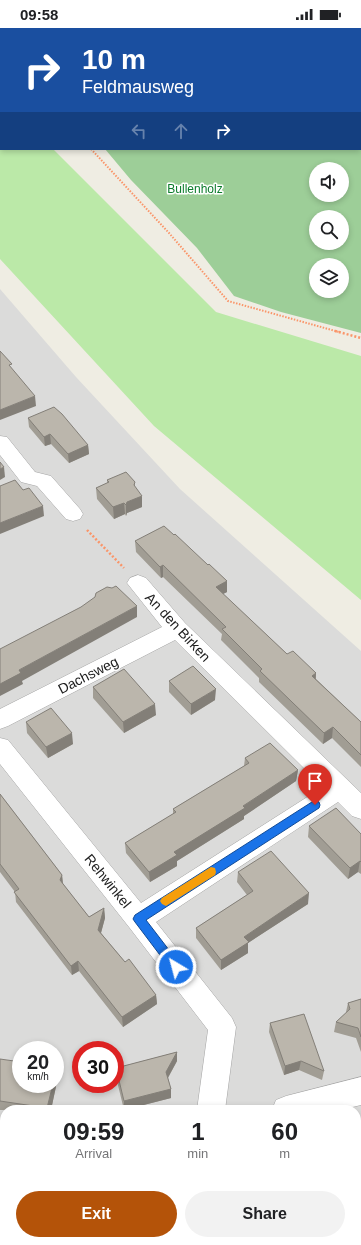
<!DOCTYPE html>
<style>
:root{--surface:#fff;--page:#f2f2f2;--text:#202124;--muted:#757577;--accent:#b45309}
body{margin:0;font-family:Helvetica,sans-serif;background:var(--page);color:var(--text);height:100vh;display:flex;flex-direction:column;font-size:15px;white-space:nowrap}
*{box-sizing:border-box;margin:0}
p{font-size:13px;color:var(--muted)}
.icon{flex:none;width:22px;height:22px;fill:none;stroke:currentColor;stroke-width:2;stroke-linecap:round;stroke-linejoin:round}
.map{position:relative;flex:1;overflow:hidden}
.details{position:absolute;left:0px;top:1077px;width:361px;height:140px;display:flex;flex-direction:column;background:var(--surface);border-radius:16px 16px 0 0;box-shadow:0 2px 6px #0003}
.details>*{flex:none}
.banner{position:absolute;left:0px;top:0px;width:361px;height:122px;box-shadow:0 2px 6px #0003;background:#1a4fa0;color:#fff;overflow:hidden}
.controls{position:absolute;left:309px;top:134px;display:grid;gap:8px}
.controls a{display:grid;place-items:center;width:40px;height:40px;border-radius:50%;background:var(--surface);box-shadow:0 2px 6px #0003;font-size:20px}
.speed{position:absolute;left:12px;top:1013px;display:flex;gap:8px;font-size:20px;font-weight:700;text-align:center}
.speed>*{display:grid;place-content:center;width:52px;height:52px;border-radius:50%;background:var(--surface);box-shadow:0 2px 6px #0003;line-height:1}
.speed small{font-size:10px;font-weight:400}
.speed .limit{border:6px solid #d22;background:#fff;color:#111}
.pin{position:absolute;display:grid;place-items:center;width:34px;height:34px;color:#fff;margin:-41px -17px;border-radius:50% 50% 50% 0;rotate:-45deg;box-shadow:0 0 4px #0007}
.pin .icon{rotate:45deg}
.me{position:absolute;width:44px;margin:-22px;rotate:323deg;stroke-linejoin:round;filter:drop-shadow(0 0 3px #0008)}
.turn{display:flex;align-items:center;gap:14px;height:84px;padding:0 16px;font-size:18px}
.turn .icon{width:52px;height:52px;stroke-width:2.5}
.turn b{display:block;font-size:28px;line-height:34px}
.lanes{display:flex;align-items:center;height:38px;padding:0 16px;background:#0003;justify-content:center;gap:20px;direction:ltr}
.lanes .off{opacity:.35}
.eta{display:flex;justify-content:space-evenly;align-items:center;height:68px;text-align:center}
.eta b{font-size:24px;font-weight:800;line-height:28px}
.action{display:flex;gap:8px;margin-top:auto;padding:8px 16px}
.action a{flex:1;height:46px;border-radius:24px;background:var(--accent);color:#fff;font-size:16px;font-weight:800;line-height:46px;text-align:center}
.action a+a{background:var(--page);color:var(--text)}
.status{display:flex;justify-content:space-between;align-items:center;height:28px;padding:0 20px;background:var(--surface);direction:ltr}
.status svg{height:11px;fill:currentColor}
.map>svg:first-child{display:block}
.residential{fill:#dbdbda;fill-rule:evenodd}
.grass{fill:#bbe9a8}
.forest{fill:#9dce98;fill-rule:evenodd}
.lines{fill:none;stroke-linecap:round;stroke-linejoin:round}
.street-casing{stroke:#a4a4a4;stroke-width:1}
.path-far2{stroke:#fa9569;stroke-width:2;stroke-dasharray:1.5 1.5;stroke-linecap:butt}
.path-far1{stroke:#fa9569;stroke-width:2.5;stroke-dasharray:2 2;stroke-linecap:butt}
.path{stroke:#fa9569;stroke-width:3;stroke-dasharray:2.5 2.5;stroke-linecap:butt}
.street{fill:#fff;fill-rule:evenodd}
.wall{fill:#a19d94}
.shaded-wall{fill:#837f78}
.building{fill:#bbb6ac;stroke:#837f78}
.route{fill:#1a73e8;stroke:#114b97}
.slow{fill:#f59e0b}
.labels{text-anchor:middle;stroke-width:3;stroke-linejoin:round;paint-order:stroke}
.far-park-label{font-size:12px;fill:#0b7c2b;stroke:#fff}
.street-label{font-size:14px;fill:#1d1d1d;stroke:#fff}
</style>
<div class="status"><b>09:58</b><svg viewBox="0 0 49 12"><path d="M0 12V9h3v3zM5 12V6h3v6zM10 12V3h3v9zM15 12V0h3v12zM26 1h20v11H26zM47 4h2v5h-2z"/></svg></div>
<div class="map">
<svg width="361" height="1217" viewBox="0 0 361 1217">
<rect width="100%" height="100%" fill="#efede3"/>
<path class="residential" d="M0 261 76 349 180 461 361 623V1217H277L275 1212H356V1082H5V1212H220L221 1217H0ZM21 1022H55V1056H21ZM81 1022H115V1056H81Z"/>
<g class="grass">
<polygon points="0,68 1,121 53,121 216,284 361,328 361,572 154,398 0,231"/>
<polygon points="220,1212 275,1212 277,1217 221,1217"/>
</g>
<g class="forest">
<polygon points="8,0 361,0 361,30 360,32 360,1"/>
<path d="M361 31V305L281 284 234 268 197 220 131 152 105 121H360ZM316 141H342V167H316ZM316 189H342V215H316ZM316 237H342V263H316Z"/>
</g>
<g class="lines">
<defs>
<g id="street">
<polygon points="0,408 7,409 35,444 51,448 80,481 83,486 80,491 73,493 66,491 37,458 21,454 0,427"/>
<polygon points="138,547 146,550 185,595 361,765 361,791 352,788 338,774 156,894 232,990 236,999 225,1082 197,1082 208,1002 129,899 0,736 0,710 8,712 141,875 323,759 175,612 8,698 0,701 0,681 162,599 127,555 130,550"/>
<polygon points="361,1049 361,1077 340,1082 272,1082 276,1072 286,1068"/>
<polygon points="0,1110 5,1111 5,1141 0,1140"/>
</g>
</defs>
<use href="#street" class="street-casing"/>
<polyline class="path-far2" points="91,121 169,205 228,273 339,304"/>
<g class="path-far1">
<polyline points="335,303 361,310"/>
<polyline points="87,502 124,540"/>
</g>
<polyline class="path" points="260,1212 261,1217"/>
<use href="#street" class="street"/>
</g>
<g class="wall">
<polygon points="28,390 88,417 89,426 69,435 51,416 45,418 29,399"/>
<polygon points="107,452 135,454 135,459 142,479 127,485 126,488 125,486 114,491 97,471 96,460 107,455"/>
<polygon points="174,507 208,537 227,553 227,564 223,566 287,626 316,645 316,651 361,694 361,739 332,710 323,716 259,654 259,650 221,612 222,606 163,549 161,550 136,524 135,513"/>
<polygon points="169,653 215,672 191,687 169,664"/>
<polygon points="93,659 156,687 124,705 93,670"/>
<polygon points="26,694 73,716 48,730 27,705"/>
<polygon points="245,730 298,742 296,753 244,788 244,791 177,833 177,838 150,854 126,825 125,815 173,786 173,781 244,738"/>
<polygon points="0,766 62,847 63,856 89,889 104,880 105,890 101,905 125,934 156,967 157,976 123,999 79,943 72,947 16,874 15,864 0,844"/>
<polygon points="309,798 361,806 361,846 358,844 348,851 308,809"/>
<polygon points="238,844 308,876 248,915 248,925 221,942 196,910 196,900 247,867 237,854"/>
<polygon points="361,971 361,1024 356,1010 334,1004 336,994 346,985 346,984 348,975"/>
<polygon points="270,995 324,1043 322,1052 299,1042 284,1047 269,1004"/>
<polygon points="177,1024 177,1033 168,1050 171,1061 171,1070 124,1082 116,1049 116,1040"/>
<polygon points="0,1031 58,1049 51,1082 0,1082"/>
</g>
<g class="shaded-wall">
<polygon points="35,368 36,378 0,392 0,382"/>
<polygon points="50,406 51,416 45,418 44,409"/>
<polygon points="88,417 89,426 69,435 68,426"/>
<polygon points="4,439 5,449 0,452 0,441"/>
<polygon points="142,468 142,479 127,485 126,488 126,477 127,474"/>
<polygon points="124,475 125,486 114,491 113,479"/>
<polygon points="43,478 44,488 0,506 0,495"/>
<polygon points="163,537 163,549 161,550 160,539"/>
<polygon points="227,553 227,564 215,570 216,559"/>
<polygon points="137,578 137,589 22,653 23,656 0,668 0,656 19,642"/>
<polygon points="316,645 315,656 312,648"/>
<polygon points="216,661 215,672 191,687 191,676"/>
<polygon points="155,676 156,687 124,705 123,694"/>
<polygon points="333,699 332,710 323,716 324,705"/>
<polygon points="72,705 73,716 48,730 46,719"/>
<polygon points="298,742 296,753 244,788 244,791 177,833 177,838 150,854 149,844 174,824"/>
<polygon points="360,833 358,844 348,851 350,840"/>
<polygon points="62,847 63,857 60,852"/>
<polygon points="309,865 308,876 248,915 248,925 221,942 221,932 244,909"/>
<polygon points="104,880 105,890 99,912 98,902"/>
<polygon points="78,933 79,943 72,947 71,938"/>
<polygon points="156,967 157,976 123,999 122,989"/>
<polygon points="177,1024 177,1033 166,1053 166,1044"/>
<polygon points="301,1033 299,1042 284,1047 285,1038"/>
<polygon points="57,1040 58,1049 51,1082 48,1082 47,1080 53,1056 55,1056 55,1049"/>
<polygon points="171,1061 171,1070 124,1082 124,1073"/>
<polygon points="17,1212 21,1212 20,1217 16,1217"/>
<polygon points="158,1212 178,1212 160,1217 158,1217"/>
</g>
<g class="building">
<polygon points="0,323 12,336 9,337 35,368 0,382"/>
<polygon points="54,379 62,386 88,417 68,426 50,406 44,409 28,390"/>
<polygon points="0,434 4,439 0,441"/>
<polygon points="126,444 135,454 134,457 142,468 127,474 126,477 124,475 113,479 96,460 109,454 107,452"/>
<polygon points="15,452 23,462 29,460 43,478 0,495 0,458"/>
<polygon points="164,498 174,507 175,506 208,537 209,536 227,553 216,559 287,626 293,623 316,645 312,648 361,694 361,727 333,699 324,705 260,643 262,641 222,601 226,599 163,537 160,539 135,513"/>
<polygon points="116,558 137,578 19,642 21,645 0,656 0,621 81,579 95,569 96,565 107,559 112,560"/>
<polygon points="193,638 216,661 191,676 169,653"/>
<polygon points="124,641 155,676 123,694 93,659"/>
<polygon points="51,680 72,705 46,719 26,694"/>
<polygon points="270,715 298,742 243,778 245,780 174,824 177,827 149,844 125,815 176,784 173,781 249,735 245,730"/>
<polygon points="0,766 62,847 60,852 89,889 104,880 98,902 125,934 129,931 156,967 122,989 78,933 71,938 14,864 19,861 0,836"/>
<polygon points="336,780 361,806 361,834 360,833 350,840 309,798"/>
<polygon points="271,823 309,865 244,909 249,914 221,932 196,900 253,863 238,844"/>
<polygon points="361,971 361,1009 358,1000 336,994 350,981 348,975"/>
<polygon points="304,986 324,1043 301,1033 285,1038 270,995"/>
<polygon points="177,1024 166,1044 171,1061 124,1073 116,1040"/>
<polygon points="0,1031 21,1034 21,1056 53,1056 47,1080 0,1073"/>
<polygon points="55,1040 57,1040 55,1049"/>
<polygon points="0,1163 5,1164 5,1212 17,1212 16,1217 0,1217"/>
<polygon points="70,1212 105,1212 106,1217 58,1217 58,1216"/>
</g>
<polygon class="route" points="315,772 319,774 320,777 319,780 146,892 179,935 181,939 179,943 176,944 172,943 135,894 133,891 135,887"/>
<polygon class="slow" points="211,839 215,840 216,844 215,847 169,876 166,878 162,876 160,873 162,870"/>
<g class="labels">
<g class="far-park-label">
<text x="195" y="165">Bullenholz</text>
</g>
<g class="street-label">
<text transform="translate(178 599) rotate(47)" y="5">An den Birken</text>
<text transform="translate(88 647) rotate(-27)" y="5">Dachsweg</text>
<text transform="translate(108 853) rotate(51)" y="5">Rehwinkel</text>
</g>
</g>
</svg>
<div class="controls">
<a><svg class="icon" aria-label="sound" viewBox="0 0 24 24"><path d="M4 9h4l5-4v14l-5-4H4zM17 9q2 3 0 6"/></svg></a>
<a><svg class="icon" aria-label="search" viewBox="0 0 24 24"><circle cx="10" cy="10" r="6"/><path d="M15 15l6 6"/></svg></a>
<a><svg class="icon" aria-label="layers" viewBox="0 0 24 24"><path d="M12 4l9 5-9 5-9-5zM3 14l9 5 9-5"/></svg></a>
</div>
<div class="speed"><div>20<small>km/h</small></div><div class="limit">30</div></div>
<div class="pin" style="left:315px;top:777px;background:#d93025"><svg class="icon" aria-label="arrive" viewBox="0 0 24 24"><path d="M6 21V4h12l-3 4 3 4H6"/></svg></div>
<svg class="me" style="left:176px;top:939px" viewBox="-20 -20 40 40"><circle r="17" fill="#1a73e8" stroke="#fff" stroke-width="3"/><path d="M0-11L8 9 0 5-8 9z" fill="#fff"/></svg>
<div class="banner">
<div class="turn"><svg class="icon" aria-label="right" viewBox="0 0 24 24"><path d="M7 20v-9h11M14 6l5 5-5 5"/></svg><div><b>10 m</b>Feldmausweg</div></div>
<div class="lanes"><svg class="icon off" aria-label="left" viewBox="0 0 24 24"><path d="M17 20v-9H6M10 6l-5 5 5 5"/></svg><svg class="icon off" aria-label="ahead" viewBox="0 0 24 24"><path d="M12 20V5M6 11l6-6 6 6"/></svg><svg class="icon" aria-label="right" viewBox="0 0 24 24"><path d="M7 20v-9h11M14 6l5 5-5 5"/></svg></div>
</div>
<section class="details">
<div class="eta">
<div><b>09:59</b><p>Arrival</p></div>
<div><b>1</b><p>min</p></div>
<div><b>60</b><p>m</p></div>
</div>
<div class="action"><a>Exit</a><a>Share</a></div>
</section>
</div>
